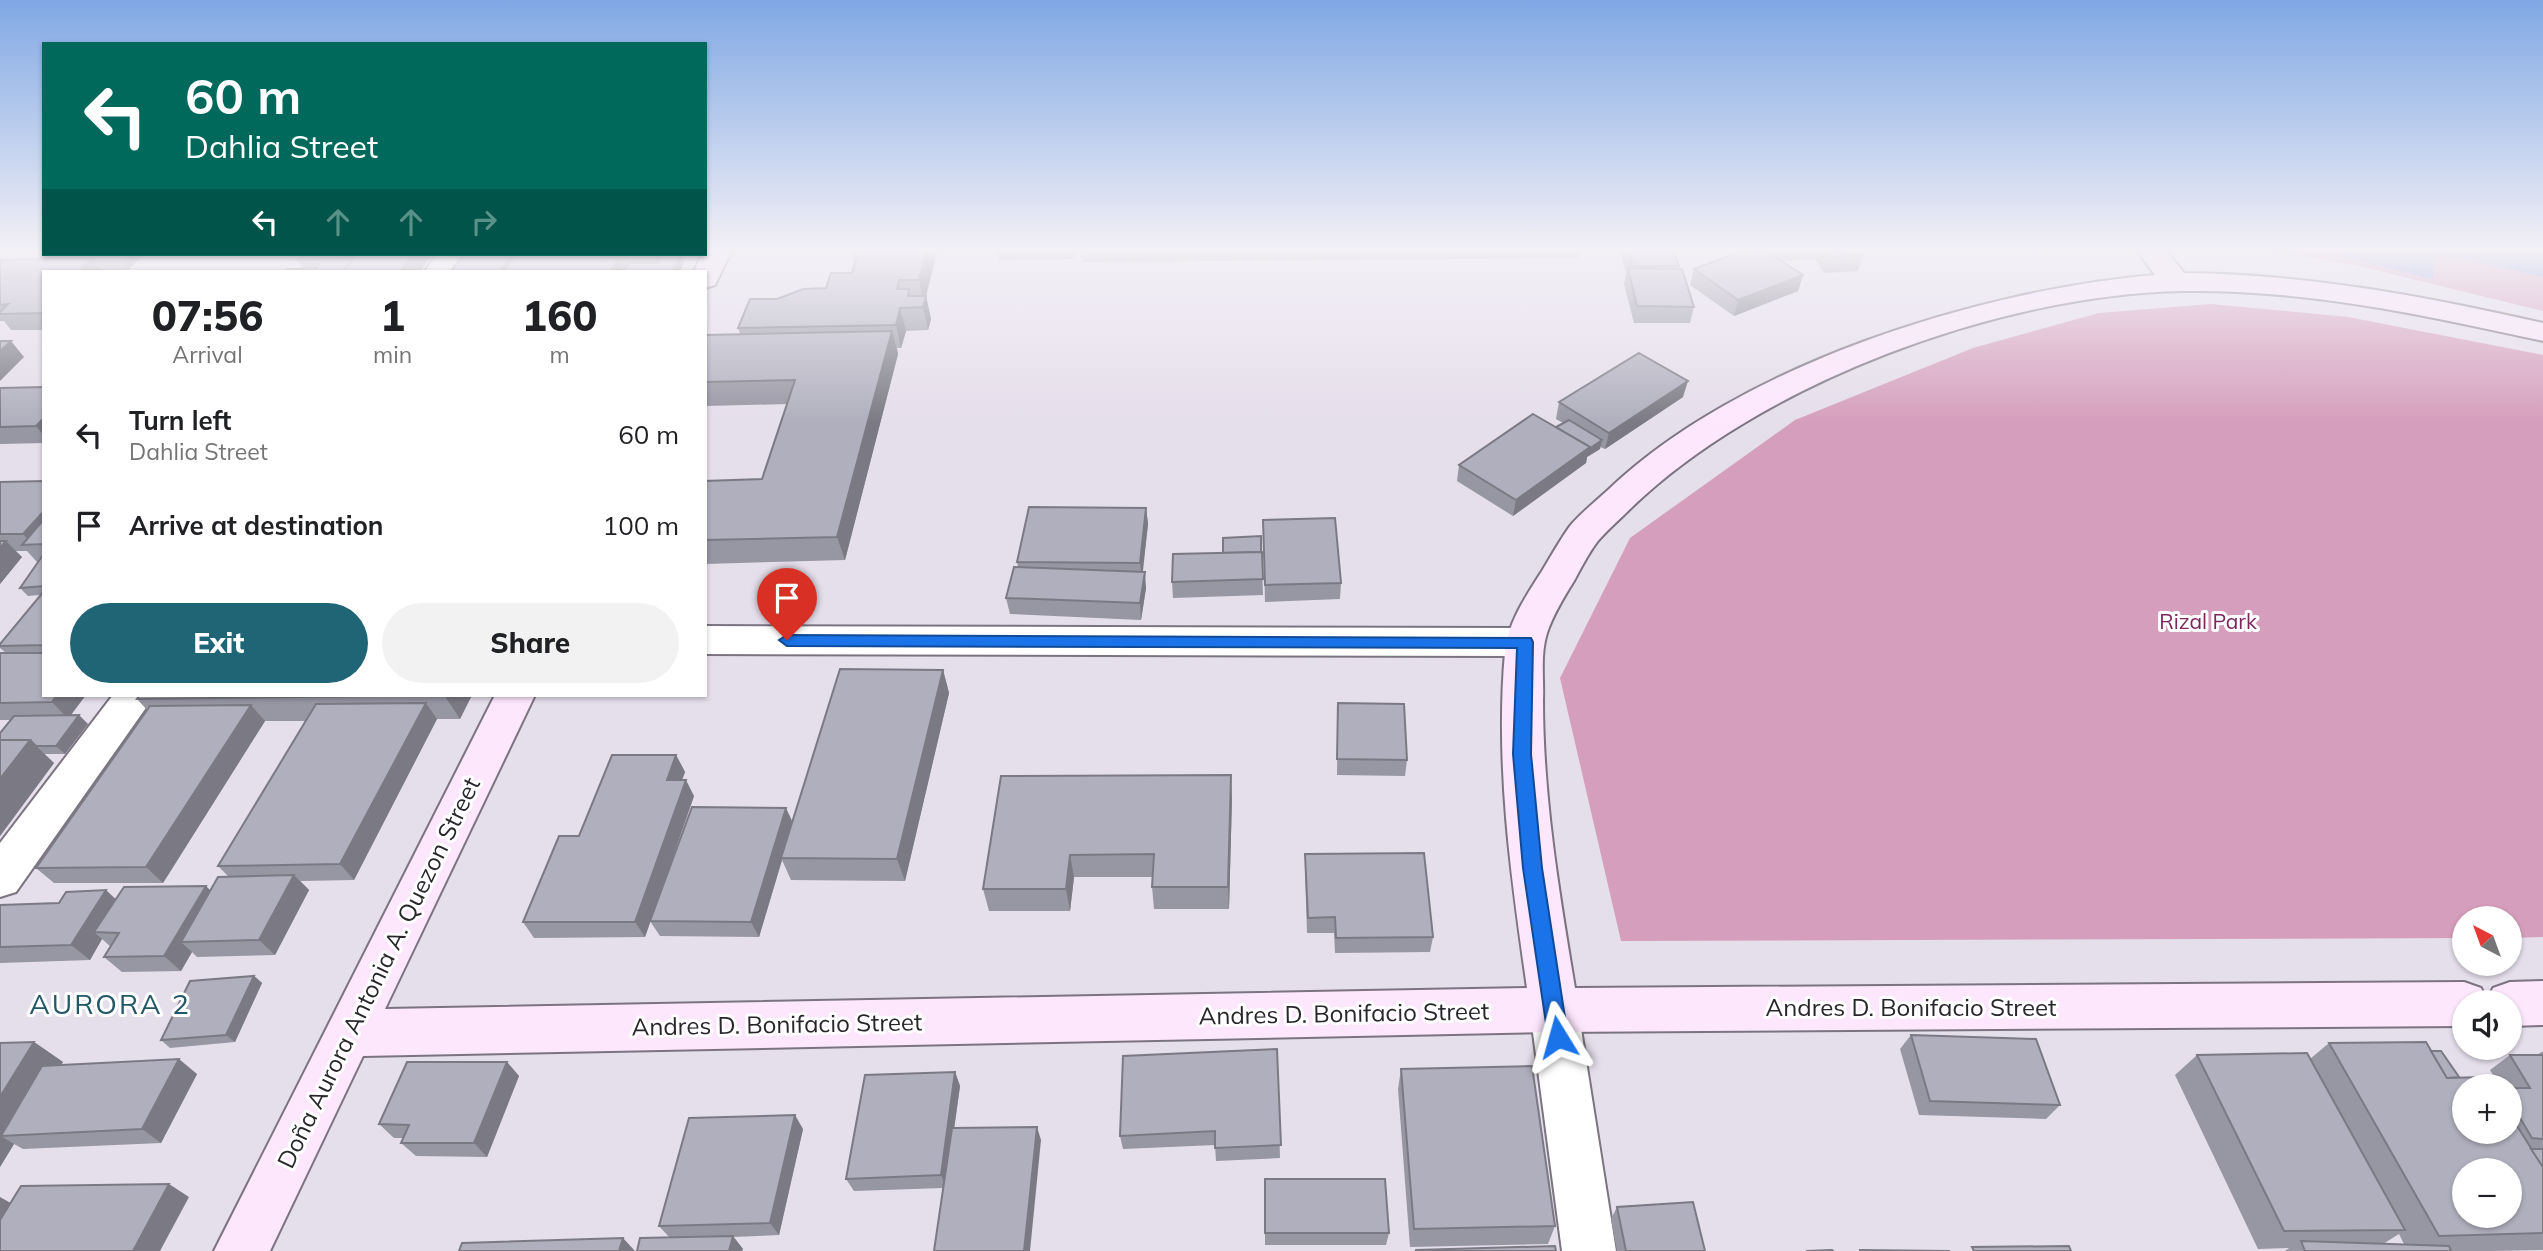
<!DOCTYPE html>
<meta charset="utf-8">
<style>
:root{--surface:#fff;--page:#f2f2f2;--text:#202124;--muted:#757577;--accent:#206576}
body{margin:0;font-family:Mulish,sans-serif;background:var(--page);color:var(--text);height:100vh;display:flex;flex-direction:column;font-size:26px;white-space:nowrap}
*{box-sizing:border-box;margin:0}
p{font-size:23px;color:var(--muted)}
.icon{flex:none;width:38px;height:38px;fill:none;stroke:currentColor;stroke-width:2;stroke-linecap:round;stroke-linejoin:round}
.map{position:relative;flex:1;overflow:hidden}
.details{position:absolute;left:42px;top:270px;width:665px;height:427px;display:flex;flex-direction:column;background:var(--surface);border-radius:0px;box-shadow:0 2px 5px #0004}
.details>*{flex:none}
.banner{position:absolute;left:42px;top:42px;width:665px;height:214px;border-radius:0px;box-shadow:0 2px 5px #0004;background:#00695c;color:#fff;overflow:hidden}
.needle{width:46px;rotate:319deg}
.tools{position:absolute;left:2452px;top:906px;display:grid;gap:14px}
.tools a{display:grid;place-items:center;width:70px;height:70px;border-radius:50%;background:var(--surface);box-shadow:0 2px 5px #0004;font-size:35px}
.pin{position:absolute;display:grid;place-items:center;width:60px;height:60px;color:#fff;margin:-72px -30px;border-radius:50% 50% 50% 0;rotate:-45deg;box-shadow:0 0 7px #0007}
.pin .icon{rotate:45deg}
.me{position:absolute;width:77px;margin:-38px;rotate:352deg;stroke-linejoin:round;filter:drop-shadow(0 0 5px #0008)}
.turn{display:flex;align-items:center;gap:24px;height:147px;padding:0 28px;font-size:32px}
.turn .icon{width:91px;height:91px;stroke-width:2.5}
.turn b{display:block;font-size:49px;line-height:60px}
.lanes{display:flex;align-items:center;height:66px;padding:0 28px;background:#0003;justify-content:center;gap:35px;direction:ltr}
.lanes .off{opacity:.35}
.eta{display:flex;justify-content:space-evenly;align-items:center;height:119px;text-align:center}
.eta b{font-size:42px;font-weight:800;line-height:49px}
.button{display:flex;gap:14px;margin-top:auto;padding:14px 28px}
.button a{flex:1;height:80px;border-radius:42px;background:var(--accent);color:#fff;font-size:28px;font-weight:800;line-height:80px;text-align:center}
.button a+a{background:var(--page);color:var(--text)}
ul{padding:0;list-style:none}
li{display:flex;align-items:center;gap:21px;height:91px;padding:0 28px}
li div{flex:1}
li b{display:block;font-size:26px}
li em{font-style:normal}
.map>svg:first-child{display:block}
.green{fill:#d59ebc}
.water{fill:#8497de}
.lines{fill:none;stroke-linecap:round;stroke-linejoin:round}
.street-casing{stroke:#7b7480;stroke-width:4}
.secondary-casing{stroke:#7b7480;stroke-width:4}
.street{fill:#fff;fill-rule:evenodd}
.secondary{fill:#fde7fd;fill-rule:evenodd}
.wall{fill:#9796a3;fill-rule:evenodd}
.shaded-wall{fill:#7b7a84}
.building{fill:#b0afbd;stroke:#7b7a84;stroke-width:2;fill-rule:evenodd}
.route{fill:#1a73e8;stroke:#114b97;stroke-width:2}
.labels{text-anchor:middle;stroke-width:6;stroke-linejoin:round;paint-order:stroke}
.park-label{font-size:21px;fill:#7e255d;stroke:#fff}
.near-street-label{font-size:24px;fill:#28262b;stroke:#fff}
.near-neighbourhood-label{font-size:28px;letter-spacing:2px;fill:#225865;stroke:#fff}
</style>
<div class="map">
<svg width="2543" height="1251" viewBox="0 0 2543 1251">
<rect width="100%" height="100%" fill="#e5deeb"/>
<g class="green">
<polygon points="2257,248 2543,248 2543,311 2359,266"/>
<polygon points="2211,304 2348,317 2543,355 2543,937 2510,938 2510,919 2464,919 2464,938 1621,941 1560,678 1630,538 1795,420 1973,348 2099,313"/>
</g>
<g class="water">
<polygon points="2348,248 2406,248 2433,254 2433,279 2348,258"/>
<polygon points="2418,248 2543,248 2543,277"/>
</g>
<g class="lines">
<defs>
<g id="street">
<polygon points="437,254 465,254 453,271 425,271"/>
<polygon points="705,626 1525,628 1539,632 1544,642 1539,652 1525,656 705,654"/>
<polygon points="113,695 155,695 16,892 0,897 0,843"/>
<polygon points="1554,988 1571,994 1578,1010 1616,1251 1562,1251 1530,1010 1537,994"/>
</g>
<g id="secondary">
<polygon points="705,248 733,248 715,285 705,288 705,271 694,271 702,254 705,254"/>
<path d="M2135 248H2164L2184 273C2306 274 2424 296 2543 323V341C2425 315 2305 289 2183 291 2002 294 1758 383 1628 511 1618 521 1606 531 1597 542 1588 554 1581 568 1574 581 1564 597 1553 615 1547 633 1540 655 1544 678 1543 700 1543 797 1559 892 1575 988L2464 982 2481 988 2487 1001 2493 988 2510 982 2543 981V1025L2510 1026V1003H2464V1026L1554 1032 363 1056 270 1251H214L495 695H535L385 1009 1527 988C1511 877 1495 764 1505 652 1508 622 1526 596 1542 571 1551 556 1560 540 1570 526 1581 513 1596 501 1608 490 1739 365 1978 290 2155 275Z"/>
</g>
</defs>
<use href="#street" class="street-casing"/>
<use href="#secondary" class="secondary-casing"/>
<use href="#street" class="street"/>
<use href="#secondary" class="secondary"/>
</g>
<g class="wall">
<polygon points="850,248 938,248 926,296 931,319 928,330 906,331 901,348 897,348 898,354 845,560 705,564 705,481 762,479 788,404 705,406 705,335 740,334 738,328 826,288 852,273 854,265"/>
<polygon points="997,248 1076,248 1074,259 999,260"/>
<polygon points="1080,248 1581,248 1579,258 1082,262"/>
<polygon points="1619,248 1673,248 1679,266 1678,269 1694,307 1690,323 1634,323 1624,284 1626,274"/>
<polygon points="1770,248 1858,248 1863,255 1858,271 1824,273 1815,259 1781,261 1803,275 1798,291 1734,316 1690,285 1694,269 1775,257"/>
<polygon points="144,254 128,270 101,270 102,271 44,271 44,330 11,330 4,321 0,321 0,260 40,259"/>
<polygon points="432,254 420,271 285,271 316,267 302,268 297,260"/>
<polygon points="464,254 668,254 667,255 684,263 680,271 451,271"/>
<polygon points="44,387 44,443 0,444 0,388"/>
<polygon points="1683,397 1605,449 1600,447 1600,449 1587,457 1586,463 1513,516 1457,481 1459,465 1556,427 1563,423 1556,419 1559,402"/>
<polygon points="44,481 44,695 70,715 88,724 65,754 44,754 54,763 0,836 0,733 11,720 0,720 0,653 6,653 0,648 0,644 40,595 28,596 20,588 39,562 37,562 27,551 15,551 22,557 0,584 0,482"/>
<polygon points="1146,508 1148,524 1142,572 1146,588 1141,620 1010,614 1006,598 1018,567 1017,562"/>
<polygon points="1263,520 1341,583 1340,599 1265,602"/>
<polygon points="1261,536 1263,595 1173,598 1172,582 1223,553"/>
<polygon points="943,670 949,693 905,881 791,880 782,860 759,937 660,936 650,921 792,821"/>
<polygon points="472,695 460,719 437,719 354,880 300,881 309,890 275,955 197,957 192,952 181,971 122,972 104,957 110,946 102,939 90,960 0,963 0,905 59,903 210,890 229,877 218,866 306,721 265,721 163,883 54,883 36,868 147,710 137,699"/>
<polygon points="1338,703 1407,760 1405,776 1337,775"/>
<polygon points="676,755 685,772 682,780 694,796 645,937 534,938 523,922 579,836"/>
<polygon points="1001,776 1232,798 1229,909 1154,909 1152,887 1153,877 1074,877 1070,911 989,911 983,889"/>
<polygon points="1305,854 1433,937 1430,952 1335,953 1334,933 1307,933 1305,870"/>
<polygon points="254,976 262,983 235,1042 170,1048 161,1040"/>
<polygon points="1911,1035 2060,1105 2046,1119 1919,1115 1900,1049"/>
<polygon points="34,1042 63,1062 61,1065 197,1074 161,1143 23,1149 14,1144 0,1167 0,1043"/>
<path d="M2329 1043 2431 1051 2459 1077 2510 1132V1087H2500L2490 1070 2510 1055H2537L2543 1051V1250L2490 1251H2285L2289 1248 2258 1249 2175 1075 2197 1055 2310 1059ZM2399 1234 2404 1244H2383Z"/>
<polygon points="1277,1049 1280,1158 1216,1161 1215,1145 1123,1149 1120,1136"/>
<polygon points="507,1062 519,1076 487,1157 416,1156 401,1143 404,1138 394,1138 379,1124"/>
<polygon points="1401,1069 1555,1226 1548,1244 1410,1247 1398,1089"/>
<polygon points="955,1072 960,1086 954,1128 1041,1140 943,1188 854,1191 846,1179"/>
<polygon points="803,1129 779,1235 733,1237 743,1249 742,1251 637,1251 670,1238 659,1226"/>
<polygon points="1265,1179 1389,1233 1386,1245 1265,1245"/>
<polygon points="1617,1207 1705,1251 1617,1251 1611,1219"/>
</g>
<g class="shaded-wall">
<polygon points="927,248 938,248 926,296 931,319 928,330 923,307 924,303 919,280"/>
<polygon points="1072,248 1076,248 1074,259"/>
<polygon points="130,254 144,254 128,270 122,262"/>
<polygon points="346,254 357,254 348,266 343,258"/>
<polygon points="413,254 432,254 420,271 401,271"/>
<polygon points="512,254 524,254 519,271 500,271"/>
<polygon points="608,254 612,254 616,263 619,257 625,271 611,271 606,257"/>
<polygon points="654,254 668,254 660,269"/>
<polygon points="681,255 684,263 680,271 673,271"/>
<polygon points="93,258 102,271 79,271"/>
<polygon points="1803,275 1798,291 1734,316 1738,300"/>
<polygon points="900,308 906,331 901,348 896,325"/>
<polygon points="892,331 898,354 845,560 837,537"/>
<polygon points="11,341 24,357 0,381 0,351"/>
<polygon points="1688,381 1683,397 1605,449 1609,433"/>
<polygon points="44,418 44,436 36,426"/>
<polygon points="1602,440 1600,449 1587,457 1586,463 1513,516 1516,500 1590,447"/>
<polygon points="1146,508 1148,524 1142,580 1140,563"/>
<polygon points="44,511 44,544 33,545 23,534"/>
<polygon points="6,541 22,557 0,584 0,548"/>
<polygon points="1145,572 1146,588 1141,620 1140,603"/>
<polygon points="943,670 949,693 905,881 897,859"/>
<polygon points="57,695 86,695 68,719 52,702"/>
<polygon points="444,695 472,695 460,719"/>
<polygon points="426,703 437,719 354,880 340,864"/>
<polygon points="251,705 265,721 163,883 146,867"/>
<polygon points="79,715 88,724 65,754 56,746"/>
<polygon points="30,740 54,763 0,836 0,779"/>
<polygon points="676,755 685,772 676,796 667,780"/>
<polygon points="1231,775 1232,798 1229,909 1228,887"/>
<polygon points="686,780 694,796 645,937 635,922"/>
<polygon points="786,808 793,823 781,858 782,860 759,937 751,922"/>
<polygon points="1070,855 1074,877 1070,911 1066,889"/>
<polygon points="294,875 309,890 275,955 259,940"/>
<polygon points="206,886 222,902 181,942 192,952 181,971 164,956"/>
<polygon points="106,890 123,906 94,932 102,939 90,960 71,945"/>
<polygon points="254,976 262,983 235,1042 226,1035"/>
<polygon points="34,1042 63,1062 19,1135 1,1136 14,1144 0,1167 0,1097"/>
<polygon points="179,1059 197,1074 161,1143 142,1129"/>
<polygon points="507,1062 519,1076 487,1157 474,1143"/>
<polygon points="955,1072 960,1086 946,1188 941,1175"/>
<polygon points="795,1115 803,1129 779,1235 770,1223"/>
<polygon points="1037,1127 1041,1140 1030,1251 1024,1251"/>
<polygon points="169,1184 189,1197 160,1251 133,1251"/>
<polygon points="0,1197 16,1206 0,1230"/>
<polygon points="733,1236 743,1249 742,1251 729,1251"/>
<polygon points="623,1238 635,1251 619,1251"/>
</g>
<g class="building">
<polygon points="860,248 927,248 919,280 899,280 897,289 909,289 908,296 926,296 923,307 900,308 896,325 738,328 750,299 777,299 803,289 826,288 831,273 852,273"/>
<polygon points="1627,248 1673,248 1679,266 1633,266"/>
<polygon points="1750,248 1761,248 1803,275 1738,300 1694,269"/>
<polygon points="1824,248 1858,248 1863,255 1830,257"/>
<polygon points="45,254 65,254 60,259 40,259"/>
<polygon points="68,254 130,254 122,262 95,262 93,258 63,259"/>
<polygon points="302,254 346,254 343,258 297,260"/>
<polygon points="356,254 413,254 401,271 343,271"/>
<polygon points="464,254 512,254 500,271 451,271"/>
<polygon points="515,254 608,254 606,257 619,257 611,271 504,271"/>
<polygon points="663,255 681,255 673,271 624,271 629,263 658,263"/>
<polygon points="93,258 79,271 44,271 44,313 0,314 0,312 8,304 0,305 0,260"/>
<polygon points="352,260 343,271 285,271 287,269 316,268 322,261"/>
<polygon points="1628,268 1682,269 1694,307 1637,306"/>
<polygon points="892,331 837,537 705,540 705,481 762,479 795,380 705,382 705,335"/>
<polygon points="0,341 11,341 0,351"/>
<polygon points="1639,353 1688,381 1609,433 1559,402"/>
<polygon points="44,387 44,418 36,426 0,427 0,388"/>
<polygon points="1533,414 1590,447 1516,500 1459,465"/>
<polygon points="1569,420 1602,440 1589,449 1590,447 1556,427"/>
<polygon points="44,481 44,511 23,534 0,534 0,482"/>
<polygon points="1029,507 1146,508 1140,563 1017,562"/>
<polygon points="1335,518 1341,583 1265,585 1263,520"/>
<polygon points="44,519 44,544 22,545"/>
<polygon points="1261,536 1261,552 1223,553 1223,538"/>
<polygon points="0,541 6,541 0,548"/>
<polygon points="1262,552 1263,579 1172,582 1173,554"/>
<polygon points="43,555 44,586 20,588"/>
<polygon points="1014,567 1145,572 1140,603 1006,598"/>
<polygon points="44,591 44,645 0,646 0,644"/>
<polygon points="0,653 44,653 44,695 57,695 52,702 0,703"/>
<polygon points="840,669 943,670 897,859 781,858"/>
<polygon points="140,695 445,695 137,699"/>
<polygon points="426,703 340,864 218,866 316,704"/>
<polygon points="1338,703 1404,704 1407,760 1337,759"/>
<polygon points="251,705 146,867 36,868 150,706"/>
<polygon points="79,715 56,746 36,746 30,740 0,740 0,733 14,716"/>
<polygon points="0,740 30,740 0,779"/>
<polygon points="612,755 676,755 667,780 686,780 635,922 523,922 559,836 579,836"/>
<polygon points="1231,775 1228,887 1152,887 1154,854 1070,855 1066,889 983,889 1001,776"/>
<polygon points="692,807 786,808 751,922 650,921"/>
<polygon points="1424,853 1433,937 1336,938 1335,917 1308,918 1305,854"/>
<polygon points="294,875 259,940 181,942 218,877"/>
<polygon points="206,886 164,956 104,957 119,933 94,932 124,887"/>
<polygon points="106,890 71,945 0,947 0,905 59,903 66,892"/>
<polygon points="254,976 226,1035 161,1040 190,981"/>
<polygon points="1911,1035 2036,1039 2060,1105 1930,1101"/>
<polygon points="34,1042 0,1097 0,1043"/>
<path d="M2426 1042 2447 1078 2485 1077 2491 1087H2464V1132H2510V1115L2543 1167V1233L2439 1236 2329 1043ZM2464 1171H2510V1216H2464Z"/>
<polygon points="1277,1049 1281,1145 1215,1148 1215,1131 1120,1136 1123,1056"/>
<polygon points="2431,1051 2441,1051 2459,1077 2447,1078"/>
<polygon points="2307,1053 2405,1230 2284,1231 2197,1055"/>
<polygon points="2510,1055 2543,1055 2543,1139 2532,1138 2510,1101 2510,1088 2530,1088"/>
<polygon points="179,1059 142,1129 1,1136 42,1066"/>
<polygon points="407,1062 507,1062 474,1143 401,1143 409,1125 379,1124"/>
<polygon points="1532,1066 1555,1226 1414,1229 1401,1069"/>
<polygon points="955,1072 941,1175 846,1179 865,1075"/>
<polygon points="795,1115 770,1223 659,1226 689,1118"/>
<polygon points="1037,1127 1024,1251 934,1251 952,1128"/>
<polygon points="2531,1149 2543,1149 2543,1167"/>
<polygon points="1265,1179 1385,1179 1389,1233 1265,1233"/>
<polygon points="169,1184 133,1251 0,1251 0,1220 21,1186"/>
<polygon points="1693,1202 1705,1251 1626,1251 1617,1207"/>
<polygon points="733,1236 729,1251 637,1251 640,1238"/>
<polygon points="623,1238 619,1251 459,1251 462,1243"/>
<polygon points="2301,1241 2449,1246 2451,1251 2305,1251"/>
<polygon points="1555,1246 1556,1251 1416,1251 1416,1250"/>
<polygon points="2069,1246 2071,1251 1974,1251 1972,1247"/>
<polygon points="1832,1250 1833,1251 1806,1251"/>
<polygon points="1860,1250 1950,1251 1860,1251"/>
</g>
<linearGradient id="sky" x2="0" y2="1"><stop stop-color="#80a8e4"/><stop offset="0.59" stop-color="#f3f0f6"/><stop offset="1" stop-color="#f3f0f6" stop-opacity="0"/></linearGradient>
<rect width="2543" height="423" fill="url(#sky)"/>
<polygon class="route" points="787,635 1531,638 1533,642 1531,754 1542,868 1568,1037 1565,1043 1558,1046 1551,1043 1548,1037 1523,868 1513,754 1517,648 787,646 779,640"/>
<g class="labels">
<g class="park-label">
<text x="2208" y="629">Rizal Park</text>
</g>
<g class="near-street-label">
<text transform="translate(379 973) rotate(-64)" y="8">Doña Aurora Antonia A. Quezon Street</text>
<text x="1911" y="1016">Andres D. Bonifacio Street</text>
<text transform="translate(1344 1014) rotate(-1)" y="8">Andres D. Bonifacio Street</text>
<text transform="translate(777 1025) rotate(-1)" y="8">Andres D. Bonifacio Street</text>
</g>
<g class="near-neighbourhood-label">
<text x="110" y="1014">AURORA 2</text>
</g>
</g>
</svg>
<div class="tools">
<a><svg class="needle" viewBox="-14 -14 28 28"><path d="M0-13l5 13h-10z" fill="#e53935"/><path d="M0 13l5-13h-10z" fill="#757577"/></svg></a>
<a><svg class="icon" aria-label="sound" viewBox="0 0 24 24"><path d="M4 9h4l5-4v14l-5-4H4zM17 9q2 3 0 6"/></svg></a>
<a>+</a>
<a>−</a>
</div>
<div class="pin" style="left:787px;top:640px;background:#d93025"><svg class="icon" aria-label="arrive" viewBox="0 0 24 24"><path d="M6 21V4h12l-3 4 3 4H6"/></svg></div>
<svg class="me" style="left:1558px;top:1037px" viewBox="-20 -20 40 40"><path d="M0-17L14 15 0 8-14 15z" fill="#1a73e8" stroke="#fff" stroke-width="4"/></svg>
<div class="banner">
<div class="turn"><svg class="icon" aria-label="left" viewBox="0 0 24 24"><path d="M17 20v-9H6M10 6l-5 5 5 5"/></svg><div><b>60 m</b>Dahlia Street</div></div>
<div class="lanes"><svg class="icon" aria-label="left" viewBox="0 0 24 24"><path d="M17 20v-9H6M10 6l-5 5 5 5"/></svg><svg class="icon off" aria-label="ahead" viewBox="0 0 24 24"><path d="M12 20V5M6 11l6-6 6 6"/></svg><svg class="icon off" aria-label="ahead" viewBox="0 0 24 24"><path d="M12 20V5M6 11l6-6 6 6"/></svg><svg class="icon off" aria-label="right" viewBox="0 0 24 24"><path d="M7 20v-9h11M14 6l5 5-5 5"/></svg></div>
</div>
<section class="details">
<div class="eta">
<div><b>07:56</b><p>Arrival</p></div>
<div><b>1</b><p>min</p></div>
<div><b>160</b><p>m</p></div>
</div>
<ul>
<li><svg class="icon" aria-label="left" viewBox="0 0 24 24"><path d="M17 20v-9H6M10 6l-5 5 5 5"/></svg><div><b>Turn left</b><p>Dahlia Street</p></div><em>60 m</em></li>
<li><svg class="icon" aria-label="arrive" viewBox="0 0 24 24"><path d="M6 21V4h12l-3 4 3 4H6"/></svg><div><b>Arrive at destination</b></div><em>100 m</em></li>
</ul>
<div class="button"><a>Exit</a><a>Share</a></div>
</section>
</div>
